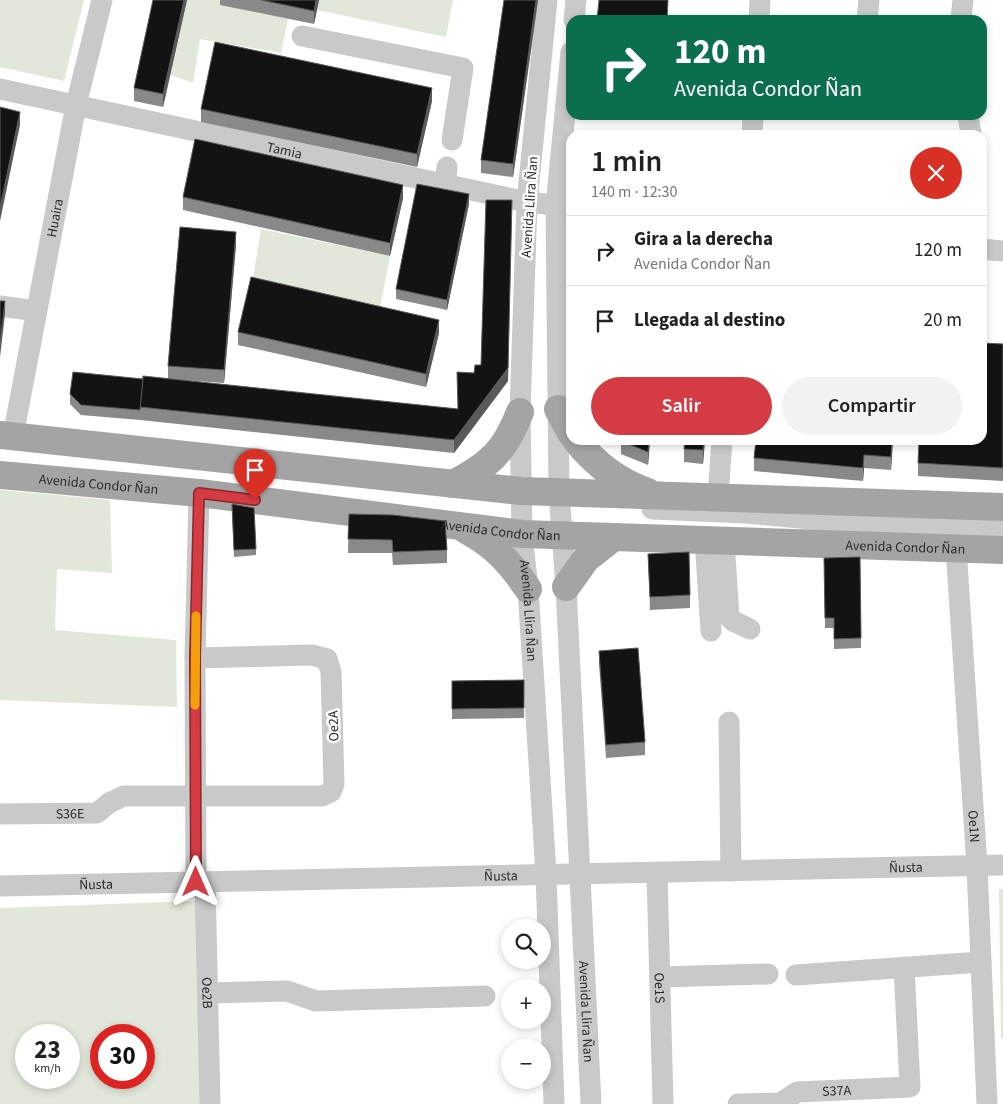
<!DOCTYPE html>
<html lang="es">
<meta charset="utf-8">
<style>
:root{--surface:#fff;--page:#f2f2f2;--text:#222;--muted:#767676;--line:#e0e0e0;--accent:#d53b43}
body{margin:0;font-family:"Source Sans 3",sans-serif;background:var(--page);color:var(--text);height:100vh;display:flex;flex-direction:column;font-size:19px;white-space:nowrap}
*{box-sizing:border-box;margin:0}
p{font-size:16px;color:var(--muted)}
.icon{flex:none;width:28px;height:28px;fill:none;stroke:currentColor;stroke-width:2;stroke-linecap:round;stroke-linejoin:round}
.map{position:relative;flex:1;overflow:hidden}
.drawer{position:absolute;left:566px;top:130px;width:421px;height:315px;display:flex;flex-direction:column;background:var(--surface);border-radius:15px;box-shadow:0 2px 8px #0003}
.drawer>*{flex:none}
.top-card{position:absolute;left:566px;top:15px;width:421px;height:105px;border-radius:15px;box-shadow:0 2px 8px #0003;background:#0b6e4f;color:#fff;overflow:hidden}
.controls{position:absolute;left:501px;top:919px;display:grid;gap:10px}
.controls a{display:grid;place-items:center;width:50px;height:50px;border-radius:50%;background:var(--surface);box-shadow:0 2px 8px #0003;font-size:25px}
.speed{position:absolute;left:15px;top:1024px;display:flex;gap:10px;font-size:25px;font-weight:700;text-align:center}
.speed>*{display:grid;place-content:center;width:65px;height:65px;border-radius:50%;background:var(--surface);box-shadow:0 2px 8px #0003;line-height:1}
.speed small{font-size:12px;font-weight:400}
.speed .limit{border:8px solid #d22;background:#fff;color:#111}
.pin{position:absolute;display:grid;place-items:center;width:42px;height:42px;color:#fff;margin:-51px -21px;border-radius:50% 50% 50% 0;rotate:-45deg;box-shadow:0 0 5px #0007}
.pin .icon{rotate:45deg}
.me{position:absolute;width:55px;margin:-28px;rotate:0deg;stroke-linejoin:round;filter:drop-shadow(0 0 4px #0008)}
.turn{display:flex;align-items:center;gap:18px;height:105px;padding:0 25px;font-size:22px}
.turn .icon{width:65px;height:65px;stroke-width:2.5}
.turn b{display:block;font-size:35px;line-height:42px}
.round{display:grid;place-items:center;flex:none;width:52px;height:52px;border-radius:26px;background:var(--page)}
.summary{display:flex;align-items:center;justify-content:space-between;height:85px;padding:0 25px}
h1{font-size:30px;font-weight:600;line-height:38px}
.button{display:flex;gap:10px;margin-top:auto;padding:10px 25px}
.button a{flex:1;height:58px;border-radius:30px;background:var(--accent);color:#fff;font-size:20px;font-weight:600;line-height:58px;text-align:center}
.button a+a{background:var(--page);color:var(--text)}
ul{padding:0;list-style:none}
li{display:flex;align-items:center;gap:15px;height:70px;padding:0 25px;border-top:1px solid var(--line)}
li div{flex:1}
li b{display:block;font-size:19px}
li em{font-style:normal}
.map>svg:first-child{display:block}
.green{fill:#e1e8da;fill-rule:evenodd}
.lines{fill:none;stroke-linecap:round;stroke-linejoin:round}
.minor{stroke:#c9c9c9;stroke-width:21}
.major{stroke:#a4a4a4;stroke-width:28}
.wall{fill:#898989}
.shaded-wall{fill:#5a5a5a}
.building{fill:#131313;stroke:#5a5a5a}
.route-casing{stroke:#8a262c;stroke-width:12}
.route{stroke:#d53b43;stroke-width:9}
.slow{stroke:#f59e0b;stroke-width:9}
.labels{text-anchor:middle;stroke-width:5;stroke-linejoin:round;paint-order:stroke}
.street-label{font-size:14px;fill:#2c2c2c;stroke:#fff}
</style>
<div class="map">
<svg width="1003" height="1104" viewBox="0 0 1003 1104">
<rect width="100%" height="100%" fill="#fff"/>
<g class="green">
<polygon points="0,0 84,0 64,81 0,67"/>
<polygon points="187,0 221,0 288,19 281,53 200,39 193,83 170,75"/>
<polygon points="319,0 453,0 446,37 317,10"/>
<polygon points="261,229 390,256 378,319 251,290"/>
<polygon points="0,490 110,500 112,573 57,569 55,630 176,640 177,707 0,700"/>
<polygon points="999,889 1003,889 1003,1038 1001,1038"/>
<path d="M196 901 201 1104H0V908ZM26 1035H69V1078H26ZM101 1035H144V1078H101Z"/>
</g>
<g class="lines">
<g class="minor">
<path id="s1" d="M547 0 527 202 520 412 522 534 528 589 546 874 554 1104"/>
<polyline points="574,20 576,0"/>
<polyline points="759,20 760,0"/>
<polyline points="867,20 869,0"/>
<polyline points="961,20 963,0"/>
<polyline points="302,36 463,68 452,140"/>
<path id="s2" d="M571 52 556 206 559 493 566 587 591 1104"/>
<path id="s3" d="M0 89 527 202 571 207"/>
<polyline points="968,115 971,135"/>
<polyline points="752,135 753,115"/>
<polyline points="445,185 447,167"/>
<polyline points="982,249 1003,251"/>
<polyline points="0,306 36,311"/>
<path id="s4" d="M13 436 76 105 102 0"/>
<polyline points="718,497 722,440"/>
<polyline points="652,509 746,513 883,526 1003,531"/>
<polyline points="705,540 711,631"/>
<polyline points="724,541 729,617 733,621 750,629"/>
<path id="s5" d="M956 548 977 866 987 1104"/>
<polyline points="729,722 731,871"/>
<path id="s6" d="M0 814 97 813 109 803 124 796H322L331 792 334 784 331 672 327 659 312 655 195 658"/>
<path id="s7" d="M657 872 663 1104"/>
<polyline points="196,882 195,658 199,493"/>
<path id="s8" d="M205 882 210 1104"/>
<path id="s9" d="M0 886 1003 865"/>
<polyline points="796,975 981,962"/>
<polyline points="660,977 768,974"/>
<polyline points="208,993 287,991 316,1001 485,996"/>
<path id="s10" d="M738 1104 781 1103 797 1092 910 1087 904 967"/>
</g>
<g class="major">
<polyline points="558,409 571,433"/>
<polyline points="0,435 521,491 1003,507"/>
<path d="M576 440C595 464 618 482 648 492"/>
<path id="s11" d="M0 475 199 493 522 534 1003 550"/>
<path d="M453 484C490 465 505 451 520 412"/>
<path d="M466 530C494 545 510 562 528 589"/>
<polyline points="566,587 586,559 614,537"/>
</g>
</g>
<g class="wall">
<polygon points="153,0 187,0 163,107 134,101 134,88"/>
<polygon points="220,0 319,0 314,24 220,5"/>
<polygon points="504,0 538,0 513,177 481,173 481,160"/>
<polygon points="432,101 417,167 201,122 201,109"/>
<polygon points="183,197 403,198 390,256 183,210"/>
<polygon points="469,204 447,310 396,299 396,289"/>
<polygon points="236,245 224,383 168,379 168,366"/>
<polygon points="238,332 439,333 426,387 238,345"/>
<polygon points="1003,344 1003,481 918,476 918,463 982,440"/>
<polygon points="143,379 458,409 508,381 454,453 140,420 81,415 70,404 70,394"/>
<polygon points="621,440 650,440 648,465 621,454"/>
<polygon points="705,440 703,464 684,462 684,449"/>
<polygon points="756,440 893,440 891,470 864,468 863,481 754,471 754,458"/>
<polygon points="232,510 256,549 256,555 234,557"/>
<polygon points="349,514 447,550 447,563 393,565 392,553 348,553"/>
<polygon points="648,554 690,595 690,608 650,610"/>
<polygon points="860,557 861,648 834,649 834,628 825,628 824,558"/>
<polygon points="599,651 645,742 645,755 606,758 599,664"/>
<polygon points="524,680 524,718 452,719 452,681"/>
</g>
<g class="shaded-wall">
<polygon points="184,0 187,0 163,107 163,94"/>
<polygon points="316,0 319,0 314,24 314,11"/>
<polygon points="536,0 538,0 513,177 513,164"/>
<polygon points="432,88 432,101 417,167 417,154"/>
<polygon points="20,112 20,125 0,221 0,208"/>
<polygon points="403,185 403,198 390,256 390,243"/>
<polygon points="469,194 469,204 447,310 447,300"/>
<polygon points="512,213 508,381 454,453 454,440 508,368"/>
<polygon points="236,232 236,245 224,383 224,370"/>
<polygon points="5,301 5,314 0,357 0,344"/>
<polygon points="439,320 439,333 426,387 426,374"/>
<polygon points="649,440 650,440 648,465 648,452"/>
<polygon points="704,440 705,440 703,464 703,450"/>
<polygon points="892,440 893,440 891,470 891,457"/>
<polygon points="864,455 864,468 863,481 863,468"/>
</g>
<g class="building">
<polygon points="153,0 184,0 163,94 134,88"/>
<polygon points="261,0 316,0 314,11"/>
<polygon points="504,0 536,0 513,164 481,160"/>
<polygon points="599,0 668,0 667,20 597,20"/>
<polygon points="215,42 432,88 417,154 201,109"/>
<polygon points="0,107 20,112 0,208"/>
<polygon points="195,139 403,185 390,243 183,197"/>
<polygon points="417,184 469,194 447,300 396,289"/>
<polygon points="486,200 512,200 508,368 454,440 140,407 143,376 458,409 457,372 474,373 475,365 481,365"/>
<polygon points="180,227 236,232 224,370 168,366"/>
<polygon points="251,277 439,320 426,374 238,332"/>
<polygon points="0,301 5,301 0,344"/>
<polygon points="982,343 1003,344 1003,468 918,463 919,440 982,440"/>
<polygon points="73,372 143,379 140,410 81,405 70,394"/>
<polygon points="621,440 649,440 648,452 621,441"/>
<polygon points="685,440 704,440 703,450 684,449"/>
<polygon points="756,440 892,440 891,457 864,455 863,468 754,458"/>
<polygon points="232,504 254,508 256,549 234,550"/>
<polygon points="349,514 393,515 445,521 447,550 393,552 392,540 348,539"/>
<polygon points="689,552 690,595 650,597 648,554"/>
<polygon points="860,557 861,638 834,639 834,618 825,618 824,558"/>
<polygon points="638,648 645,742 606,745 599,651"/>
<polygon points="524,680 524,708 452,709 452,681"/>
</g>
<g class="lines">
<defs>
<polyline id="route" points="196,882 195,658 199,493 255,500"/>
</defs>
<use href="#route" class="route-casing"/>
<use href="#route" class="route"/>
<polyline class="slow" points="195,705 196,616"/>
</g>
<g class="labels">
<g class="street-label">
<text dy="5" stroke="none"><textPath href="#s3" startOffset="291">Tamia</textPath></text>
<text transform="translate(529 207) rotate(-86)" y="5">Avenida Llira Ñan</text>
<text dy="5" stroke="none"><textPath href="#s4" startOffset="222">Huaira</textPath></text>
<text dy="5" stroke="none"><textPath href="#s11" startOffset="99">Avenida Condor Ñan</textPath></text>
<text dy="5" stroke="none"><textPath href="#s11" startOffset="504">Avenida Condor Ñan</textPath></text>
<text dy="5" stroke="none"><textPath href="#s11" startOffset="909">Avenida Condor Ñan</textPath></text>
<text dy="5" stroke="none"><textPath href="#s1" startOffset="612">Avenida Llira Ñan</textPath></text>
<text transform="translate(333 726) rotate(-92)" y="5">Oe2A</text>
<text dy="5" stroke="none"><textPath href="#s6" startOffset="70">S36E</textPath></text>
<text dy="5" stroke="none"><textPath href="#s5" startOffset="279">Oe1N</textPath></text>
<text dy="5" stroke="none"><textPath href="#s9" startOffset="906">Ñusta</textPath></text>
<text dy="5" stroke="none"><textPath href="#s9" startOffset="501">Ñusta</textPath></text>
<text dy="5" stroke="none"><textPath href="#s9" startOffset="96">Ñusta</textPath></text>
<text dy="5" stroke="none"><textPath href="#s7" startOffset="116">Oe1S</textPath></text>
<text dy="5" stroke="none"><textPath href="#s8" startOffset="111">Oe2B</textPath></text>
<text dy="5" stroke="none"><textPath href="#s2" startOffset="961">Avenida Llira Ñan</textPath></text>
<text dy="5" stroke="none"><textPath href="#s10" startOffset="102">S37A</textPath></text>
</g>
</g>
</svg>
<div class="controls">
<a><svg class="icon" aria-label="search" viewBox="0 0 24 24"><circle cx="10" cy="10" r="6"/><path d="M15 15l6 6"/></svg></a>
<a>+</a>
<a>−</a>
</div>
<div class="speed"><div>23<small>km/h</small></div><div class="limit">30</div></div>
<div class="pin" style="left:255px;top:500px;background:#d93025"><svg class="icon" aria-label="arrive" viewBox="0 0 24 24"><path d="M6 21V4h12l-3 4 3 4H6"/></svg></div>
<svg class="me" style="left:196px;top:882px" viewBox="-20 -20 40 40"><path d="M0-17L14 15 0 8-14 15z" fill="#d53b43" stroke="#fff" stroke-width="4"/></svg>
<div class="top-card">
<div class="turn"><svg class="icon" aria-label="right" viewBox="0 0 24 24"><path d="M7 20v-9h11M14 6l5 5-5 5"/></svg><div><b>120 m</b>Avenida Condor Ñan</div></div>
</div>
<section class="drawer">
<div class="summary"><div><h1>1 min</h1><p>140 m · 12:30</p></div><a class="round" style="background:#d93025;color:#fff"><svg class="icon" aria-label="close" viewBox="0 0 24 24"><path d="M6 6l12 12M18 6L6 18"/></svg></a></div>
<ul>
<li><svg class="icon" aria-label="right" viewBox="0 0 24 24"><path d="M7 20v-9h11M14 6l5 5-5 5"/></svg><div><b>Gira a la derecha</b><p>Avenida Condor Ñan</p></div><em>120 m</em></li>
<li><svg class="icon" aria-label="arrive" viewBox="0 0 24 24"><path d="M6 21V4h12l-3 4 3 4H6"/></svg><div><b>Llegada al destino</b></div><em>20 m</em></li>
</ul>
<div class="button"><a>Salir</a><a>Compartir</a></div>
</section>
</div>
